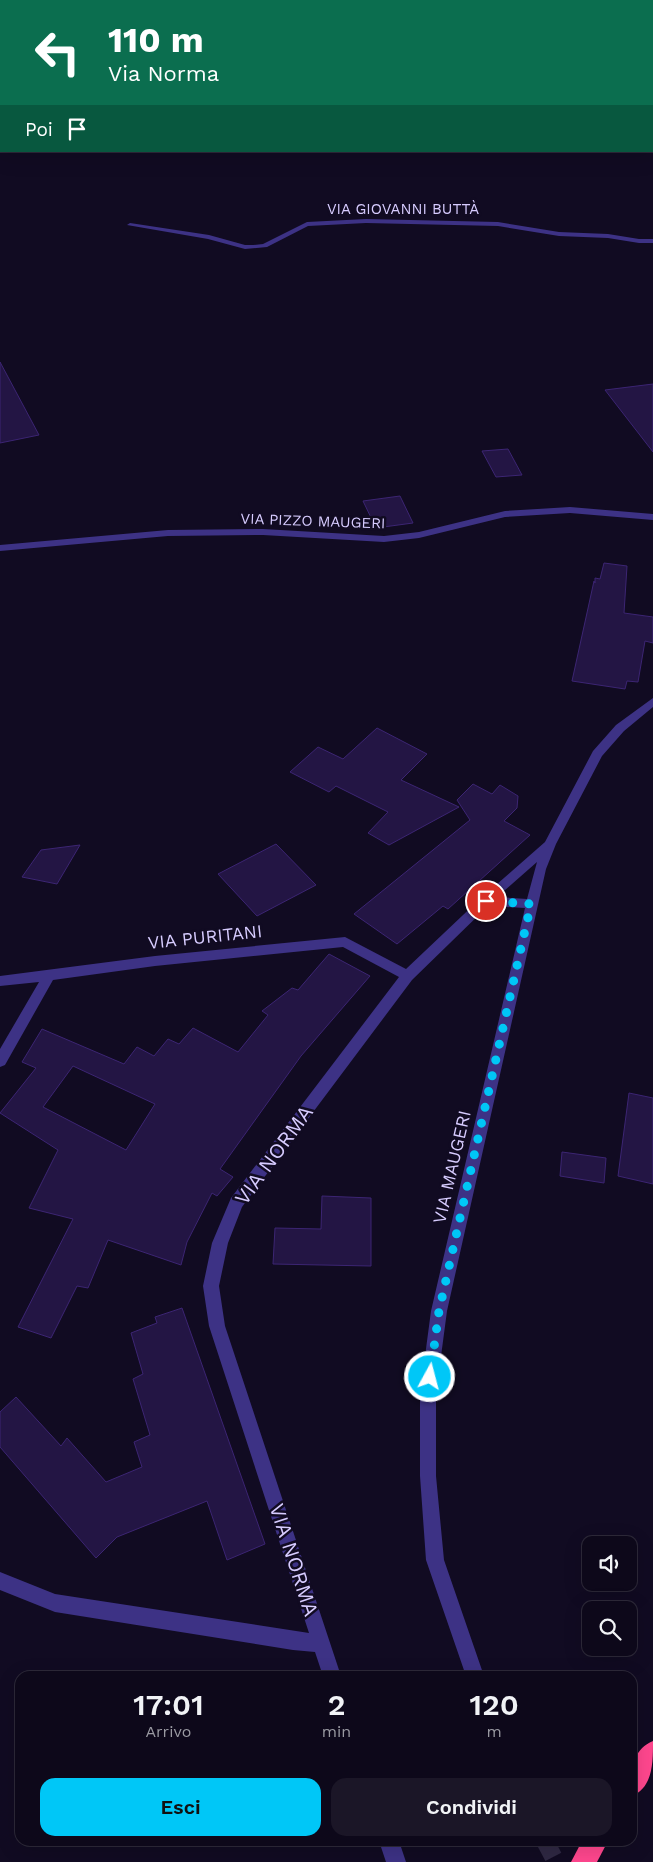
<!DOCTYPE html>
<html lang="it">
<meta charset="utf-8">
<style>
:root{--surface:#0d081a;--page:#1b1627;--text:#f1f3f6;--muted:#9a9aa2;--line:#2d2939;--accent:#00c7f7}
body{margin:0;font-family:"Work Sans",sans-serif;background:var(--page);color:var(--text);height:100vh;display:flex;flex-direction:column;font-size:19px;white-space:nowrap}
*{box-sizing:border-box;margin:0}
p{font-size:16px;color:var(--muted)}
.icon{flex:none;width:28px;height:28px;fill:none;stroke:currentColor;stroke-width:2;stroke-linecap:round;stroke-linejoin:round}
.map{position:relative;flex:1;overflow:hidden}
.drawer{position:absolute;left:15px;top:1671px;width:622px;height:175px;display:flex;flex-direction:column;background:var(--surface);border-radius:15px;box-shadow:0 5px 20px #0002,0 0 0 1px var(--line)}
.drawer>*{flex:none}
.hud{position:absolute;left:0px;top:0px;width:654px;height:152px;box-shadow:0 5px 20px #0002,0 0 0 1px var(--line);background:#0b6e4f;color:#fff;overflow:hidden}
.controls{position:absolute;left:582px;top:1536px;display:grid;gap:10px}
.controls a{display:grid;place-items:center;width:55px;height:55px;border-radius:10px;background:var(--surface);box-shadow:0 5px 20px #0002,0 0 0 1px var(--line);font-size:25px}
.pin{position:absolute;display:grid;place-items:center;width:42px;height:42px;color:#fff;margin:-21px;border:2px solid #fff;border-radius:50%;box-shadow:0 1px 5px #0007}
.me{position:absolute;width:55px;margin:-28px;rotate:7deg;stroke-linejoin:round;filter:drop-shadow(0 0 4px #0008)}
.turn{display:flex;align-items:center;gap:18px;height:105px;padding:0 25px;font-size:22px}
.turn .icon{width:65px;height:65px;stroke-width:2.5}
.turn b{display:block;font-size:35px;line-height:42px}
.then{display:flex;align-items:center;height:48px;padding:0 25px;background:#0003;gap:10px;font-size:19px}
.eta{display:flex;justify-content:space-evenly;align-items:center;height:85px;text-align:center}
.eta b{font-size:30px;font-weight:600;line-height:35px}
.primary-button{display:flex;gap:10px;margin-top:auto;padding:10px 25px}
.primary-button a{flex:1;height:58px;border-radius:15px;background:var(--accent);color:#111;font-size:20px;font-weight:600;line-height:58px;text-align:center}
.primary-button a+a{background:var(--page);color:var(--text)}
.map>svg:first-child{display:block}
.green{fill:#0e2a2c}
.building{fill:#231544;stroke:#3c2573;fill-rule:evenodd}
.lines{fill:none;stroke-linecap:round;stroke-linejoin:round}
.minor-tunnel{stroke:#2f2843;stroke-width:18;stroke-dasharray:18 9;stroke-linecap:butt}
.minor{fill:#3d3285;fill-rule:evenodd}
.highway{fill:#ff478e;fill-rule:evenodd}
.route{stroke:#00c7f7;stroke-width:9;stroke-dasharray:0 16.2}
.labels{text-anchor:middle;stroke-width:5;stroke-linejoin:round;paint-order:stroke}
.far-street-label{font-size:15px;fill:#d7ccff;stroke:#110b22}
.street-label{font-size:18px;fill:#d7ccff;stroke:#110b22}
.near-street-label{font-size:21px;fill:#d7ccff;stroke:#110b22}
</style>
<div class="map">
<svg width="653" height="1862" viewBox="0 0 653 1862">
<rect width="100%" height="100%" fill="#110b22"/>
<polygon class="green" points="288,0 583,0 590,1 288,1"/>
<g class="building">
<polygon points="0,362 39,435 0,443"/>
<polygon points="653,384 653,452 605,390"/>
<polygon points="508,449 522,475 496,477 482,451"/>
<polygon points="400,496 413,523 376,528 363,501"/>
<polygon points="604,563 627,566 624,613 653,617 653,643 645,641 638,682 627,681 625,689 572,681 594,581 595,583 595,578 600,579"/>
<polygon points="377,728 427,754 401,780 459,807 389,845 368,833 388,812 336,786 329,792 290,772 318,747 343,759"/>
<polygon points="473,784 492,794 500,785 518,796 517,808 504,821 530,835 448,909 443,906 397,944 354,914 470,820 457,800"/>
<polygon points="276,844 316,885 257,916 218,874"/>
<polygon points="80,845 57,884 22,877 41,850"/>
<path d="M329 954 370 976 301 1056 220 1169 233 1177 217 1196 212 1193 187 1242 181 1265 108 1240 88 1288 77 1286 51 1338 18 1327 73 1219 29 1208 58 1150 0 1113 36 1068 22 1062 42 1029 124 1064 137 1047 154 1056 168 1039 179 1044 193 1028 238 1052 268 1015 262 1011 292 988 298 990ZM73 1066 155 1104 126 1150 43 1107Z"/>
<polygon points="629,1093 653,1098 653,1184 618,1176"/>
<polygon points="562,1152 606,1158 604,1183 560,1176"/>
<polygon points="322,1196 371,1198 371,1266 273,1264 275,1228 321,1229"/>
<polygon points="182,1308 265,1544 227,1560 207,1501 117,1537 96,1558 0,1447 0,1412 16,1397 61,1446 67,1438 106,1482 142,1467 134,1442 150,1435 133,1379 143,1374 131,1333 157,1323 155,1317"/>
</g>
<g class="lines">
<polyline class="minor-tunnel" points="545,1841 556,1862"/>
<g class="minor">
<polygon points="614,0 632,0 632,1 615,1"/>
<rect x="652" y="2" width="1" height="2"/>
<polygon points="653,27 653,32 652,32 652,28"/>
<rect x="652" y="38" width="1" height="4"/>
<polygon points="652,89 653,90 653,94 652,94"/>
<polygon points="366,219 498,222 559,232 608,234 639,239 653,239 653,243 639,243 608,238 559,236 498,226 366,223 308,226 267,247 245,249 208,239 127,225 130,223 209,235 245,245 253,245 263,244 307,222"/>
<polygon points="570,507 653,514 653,520 570,513 505,517 419,538 384,542 263,535 168,536 0,551 0,545 168,530 263,529 384,536 419,532 505,511"/>
<path d="M653 698V707L624 731 602 756 556 844 546 869 447 1311 436 1394V1476L444 1560 484 1676H466L426 1560 420 1476V1394L431 1311 525 908 488 906 412 980 242 1207 228 1243 219 1286 225 1326 341 1676H323L315 1652 293 1650 55 1612 0 1590V1572L55 1594 309 1633 209 1326 203 1286 212 1243 231 1198 399 977 343 947 155 966 53 980 5 1065 0 1067V1049L39 982 0 986V976L155 956 345 937 406 969 481 898 545 842 593 751 616 725ZM537 862 527 899 497 897Z"/>
<polygon points="379,1841 399,1841 406,1862 386,1862"/>
</g>
<g class="highway">
<path d="M653 1741C653 1763 653 1787 632 1796 632 1775 629 1751 653 1741Z"/>
<polygon points="582,1841 608,1841 597,1862 571,1862"/>
</g>
</g>
<g class="lines">
<polyline class="route" points="430,1377 439,1311 531,904 486,901"/>
</g>
<g class="labels">
<g class="far-street-label">
<text x="403" y="214">VIA GIOVANNI BUTTÀ</text>
<text transform="translate(313 521) rotate(2)" y="5">VIA PIZZO MAUGERI</text>
</g>
<g class="street-label">
<text transform="translate(205 937) rotate(-6)" y="6">VIA PURITANI</text>
<text transform="translate(452 1167) rotate(-77)" y="6">VIA MAUGERI</text>
</g>
<g class="near-street-label">
<text transform="translate(274 1155) rotate(-54)" y="7">VIA NORMA</text>
<text transform="translate(294 1560) rotate(72)" y="7">VIA NORMA</text>
</g>
</g>
</svg>
<div class="controls">
<a><svg class="icon" aria-label="sound" viewBox="0 0 24 24"><path d="M4 9h4l5-4v14l-5-4H4zM17 9q2 3 0 6"/></svg></a>
<a><svg class="icon" aria-label="search" viewBox="0 0 24 24"><circle cx="10" cy="10" r="6"/><path d="M15 15l6 6"/></svg></a>
</div>
<div class="pin" style="left:486px;top:901px;background:#d93025"><svg class="icon" aria-label="arrive" viewBox="0 0 24 24"><path d="M6 21V4h12l-3 4 3 4H6"/></svg></div>
<svg class="me" style="left:430px;top:1377px" viewBox="-20 -20 40 40"><circle r="17" fill="#00c7f7" stroke="#fff" stroke-width="3"/><path d="M0-11L8 9 0 5-8 9z" fill="#fff"/></svg>
<div class="hud">
<div class="turn"><svg class="icon" aria-label="left" viewBox="0 0 24 24"><path d="M17 20v-9H6M10 6l-5 5 5 5"/></svg><div><b>110 m</b>Via Norma</div></div>
<div class="then">Poi<svg class="icon" aria-label="arrive" viewBox="0 0 24 24"><path d="M6 21V4h12l-3 4 3 4H6"/></svg></div>
</div>
<section class="drawer">
<div class="eta">
<div><b>17:01</b><p>Arrivo</p></div>
<div><b>2</b><p>min</p></div>
<div><b>120</b><p>m</p></div>
</div>
<div class="primary-button"><a>Esci</a><a>Condividi</a></div>
</section>
</div>
